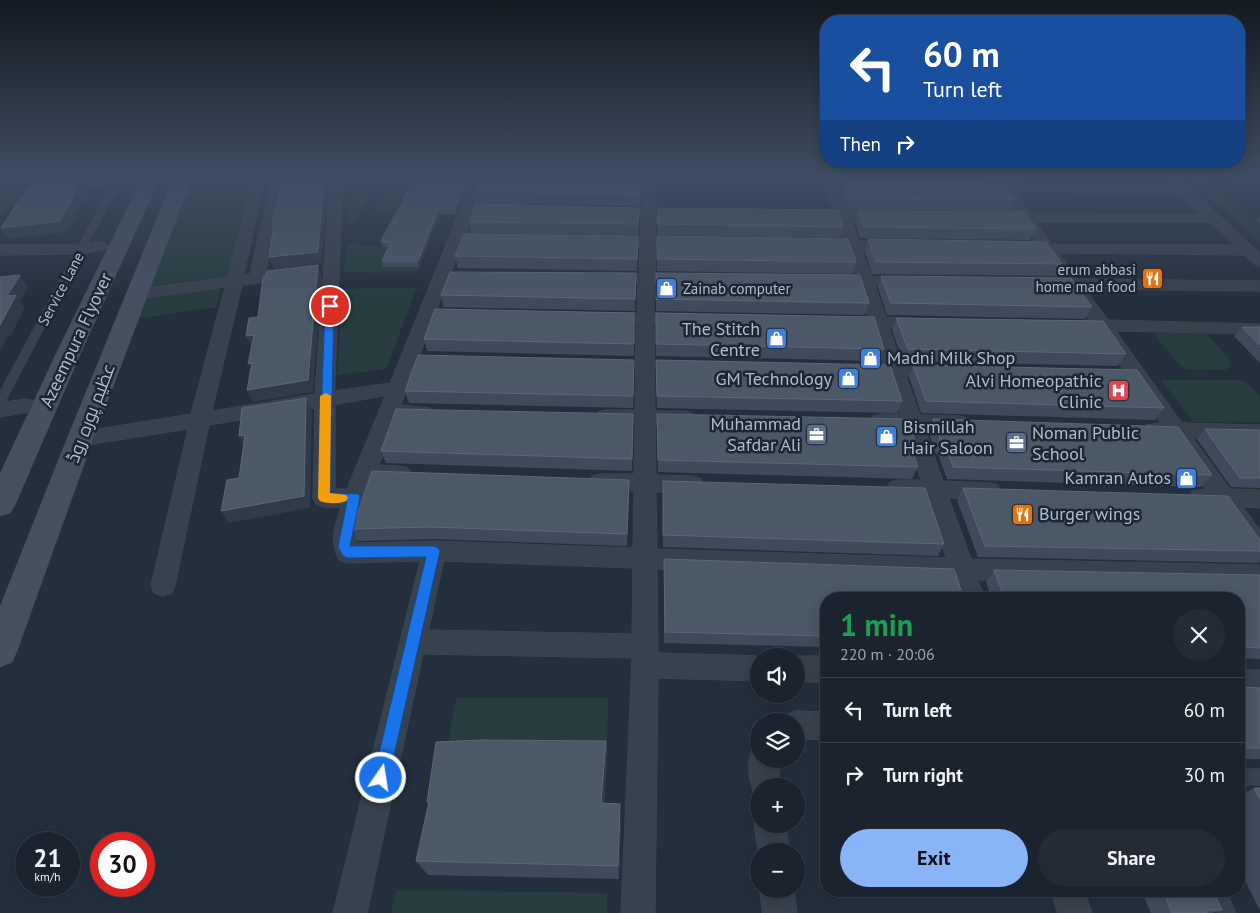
<!DOCTYPE html>
<meta charset="utf-8">
<style>
:root{--surface:#1b232e;--page:#242b36;--text:#f1f3f6;--muted:#a0a4aa;--line:#39404a;--accent:#8ab4f8}
body{margin:0;font-family:"PT Sans",Cairo,sans-serif;background:var(--page);color:var(--text);height:100vh;display:flex;flex-direction:column;font-size:19px;white-space:nowrap}
*{box-sizing:border-box;margin:0}
p{font-size:16px;color:var(--muted)}
.icon{flex:none;width:28px;height:28px;fill:none;stroke:currentColor;stroke-width:2;stroke-linecap:round;stroke-linejoin:round}
.map{position:relative;flex:1;overflow:hidden}
.details{position:absolute;left:820px;top:592px;width:425px;height:305px;display:flex;flex-direction:column;background:var(--surface);border-radius:20px;box-shadow:0 2px 12px #0003,0 0 0 1px var(--line)}
.details>*{flex:none}
.top-card{position:absolute;left:820px;top:15px;width:425px;height:152px;border-radius:20px;box-shadow:0 2px 12px #0003,0 0 0 1px var(--line);background:#1a4fa0;color:#fff;overflow:hidden}
.controls{position:absolute;left:750px;top:648px;display:grid;gap:10px}
.controls a{display:grid;place-items:center;width:55px;height:55px;border-radius:50%;background:var(--surface);box-shadow:0 2px 12px #0003,0 0 0 1px var(--line);font-size:25px}
.speed{position:absolute;left:15px;top:832px;display:flex;gap:10px;font-size:25px;font-weight:700;text-align:center}
.speed>*{display:grid;place-content:center;width:65px;height:65px;border-radius:50%;background:var(--surface);box-shadow:0 2px 12px #0003,0 0 0 1px var(--line);line-height:1}
.speed small{font-size:12px;font-weight:400}
.speed .limit{border:8px solid #d22;background:#fff;color:#111}
.pin{position:absolute;display:grid;place-items:center;width:42px;height:42px;color:#fff;margin:-21px;border:2px solid #fff;border-radius:50%;box-shadow:0 1px 5px #0007}
.me{position:absolute;width:55px;margin:-28px;rotate:13deg;stroke-linejoin:round;filter:drop-shadow(0 0 4px #0008)}
.turn{display:flex;align-items:center;gap:18px;height:105px;padding:0 20px;font-size:22px}
.turn .icon{width:65px;height:65px;stroke-width:2.5}
.turn b{display:block;font-size:35px;line-height:42px}
.then{display:flex;align-items:center;height:48px;padding:0 20px;background:#0003;gap:10px;font-size:19px}
.round{display:grid;place-items:center;flex:none;width:52px;height:52px;border-radius:26px;background:var(--page)}
.summary{display:flex;align-items:center;justify-content:space-between;height:85px;padding:0 20px}
h1{font-size:30px;font-weight:600;line-height:38px;color:#1e9e55}
.primary-button{display:flex;gap:10px;margin-top:auto;padding:10px 20px}
.primary-button a{flex:1;height:58px;border-radius:30px;background:var(--accent);color:#111;font-size:20px;font-weight:600;line-height:58px;text-align:center}
.primary-button a+a{background:var(--page);color:var(--text)}
ul{padding:0;list-style:none}
li{display:flex;align-items:center;gap:15px;height:65px;padding:0 20px;border-top:1px solid var(--line)}
li div{flex:1}
li b{display:block;font-size:19px}
li em{font-style:normal}
.map>svg:first-child{display:block}
.green{fill:#263c3f}
.lines{fill:none;stroke-linecap:round;stroke-linejoin:round}
.lane-casing{stroke:#414a57;stroke-width:1}
.street-casing{stroke:#414a57;stroke-width:1}
.secondary-casing{stroke:#414a57;stroke-width:1}
.lane{fill:#38414e;fill-rule:evenodd}
.street{fill:#38414e;fill-rule:evenodd}
.secondary{fill:#465061;fill-rule:evenodd}
.wall{fill:#3f4b5c}
.shaded-wall{fill:#2f3b4b}
.building{fill:#4b5868;stroke:#5c6777}
.route{fill:#1a73e8;stroke:#114b97}
.slow{fill:#f59e0b}
.labels{text-anchor:middle;stroke-width:5;stroke-linejoin:round;paint-order:stroke}
.far-poi-label{font-size:15px;fill:#b4bcc9;stroke:#1d2633;text-anchor:end}
.far-street-label{font-size:15px;fill:#b4bcc9;stroke:#1d2633}
.poi-label{font-size:18px;fill:#b4bcc9;stroke:#1d2633;text-anchor:end}
.street-label{font-size:18px;fill:#b4bcc9;stroke:#1d2633}
</style>
<div class="map">
<svg width="1260" height="913" viewBox="0 0 1260 913">
<rect width="100%" height="100%" fill="#242f3e"/>
<g class="green">
<polygon points="0,175 31,175 1,216 0,216"/>
<polygon points="1185,175 1209,176 1204,176 1260,224 1260,242"/>
<polygon points="249,181 229,276 144,287 185,182"/>
<polygon points="346,183 374,183 355,224 347,225"/>
<polygon points="383,184 408,184 392,214 376,214"/>
<polygon points="347,244 400,248 419,267 417,273 344,272"/>
<polygon points="221,287 217,307 134,319 141,299"/>
<polygon points="417,288 386,369 337,375 342,289"/>
<polygon points="1153,333 1206,333 1230,360 1231,365 1225,370 1187,369 1180,366"/>
<polygon points="1161,380 1237,380 1247,383 1260,397 1260,422 1194,422"/>
<polygon points="456,698 608,698 607,759 445,760"/>
<polygon points="396,890 607,893 607,913 391,913"/>
</g>
<g class="lines">
<defs>
<g id="lane">
<polygon points="117,175 124,175 5,402 0,406 0,392"/>
<rect x="1239" y="769" width="21" height="16"/>
<polygon points="1208,891 1226,891 1236,913 1218,913"/>
</g>
<g id="street">
<polygon points="121,175 146,175 147,177 140,181 28,195 21,191 28,187"/>
<path d="M178 175H493L499 179 497 182 485 183 401 405 430 408 433 413 430 418 423 420 396 419 379 465 400 466 408 468 411 474 408 480 400 482 372 481 358 526 356 543 434 541 633 548 634 491 600 490 592 488 589 482 592 476 600 474H634L635 424H605L598 422 595 417 598 412 605 410H635L636 323 601 321 598 317 601 313H637L638 283 602 281 600 278 602 275 639 274 640 247 604 245 601 242 604 239 640 238 641 217 606 215 604 212 606 209H642L643 175H657L656 209 690 211 692 214 690 217 656 218 655 239 691 241 694 244 691 247 655 248V274L691 276 693 279 691 282 654 283V313L690 315 693 319 690 323H654L655 411H685L692 413 695 418 692 423 685 425H655L656 475 692 476 700 478 703 484 700 490 692 492H656L657 549 946 558 927 497 898 496 890 494 887 488 890 482 898 480H921L904 429 873 426 870 421 873 416 880 414H900L887 376 856 373 854 369 856 365 883 363 872 328 840 326 837 322 840 318 868 317 858 286 827 284 825 281 827 278 855 276 847 250 816 248 813 245 816 242 844 241 837 220 806 218 804 215 806 212 834 211 820 175H834L848 211 885 212 890 213 892 216 890 219 885 220H852L859 241H896L901 243 904 246 901 249 896 251 862 250 872 277 913 279 915 282 913 285 875 286 886 317 929 319 932 323 929 327 889 328 902 364 947 367 949 371 947 375 940 377 906 376 920 415 960 416 967 418 970 423 967 428 960 430 925 429 943 481 990 483 998 485 1001 491 998 497 990 499 949 498 971 559 1260 565V585L978 580 985 599H959L953 579 657 569 658 653 762 656H759V681L658 678 655 913H621L632 658 423 654 367 913H333L420 561 347 563 339 560C329 541 335 526 341 507H324L316 504 313 498 315 408 209 425 175 585 172 593 163 596 154 593 151 585 188 429 80 446 73 444 70 439 73 434 80 432 191 414 225 287 145 298 139 297 137 293 139 289 145 288 228 277 251 181 184 180 179 179ZM265 181H271L250 274 244 275ZM285 181H330L315 394 212 411 242 285 291 279 297 277 299 274 297 271 291 269 266 272ZM343 182 471 183 390 383 335 391ZM385 396 347 489H335V405ZM444 561 633 568 632 634 429 630Z"/>
<path d="M990 175H1003L1009 183 1170 186 1165 180 1167 177H1177L1260 253V266L1254 264 1244 255 1059 253 1078 279 1260 281V291L1085 289 1108 320 1260 324V334L1116 331 1182 423 1260 425V439L1193 438 1230 489 1260 490V508L1243 507 1260 530V559L1252 556 1217 506H1200L1192 503 1189 497 1192 491 1205 489 1170 438 1146 435 1143 430 1146 425 1160 423 1097 331 1073 329 1070 325 1073 321 1089 320 1068 289 1042 287 1040 284 1042 281 1061 279 1043 253 1016 251 1013 248 1016 245 1037 244 1021 221 993 220 991 217 993 214 1015 213 1000 191 988 190 986 187 988 184 995 183ZM1015 191 1179 194 1200 214 1030 213ZM1036 222H1209L1234 245 1052 244Z"/>
<polygon points="101,241 106,243 109,246 106,249 82,254 0,255 0,245 82,244"/>
<polygon points="27,399 34,401 37,406 34,411 0,417 0,403"/>
<rect x="796" y="656" width="30" height="26"/>
<rect x="1239" y="670" width="21" height="26"/>
<polygon points="796,711 826,712 826,740 796,739 796,721 783,721 786,715"/>
<path d="M759 746V759H778L781 786H759V798L755 797C749 781 746 764 752 748Z"/>
<polygon points="759,813 759,824 786,824 789,851 759,851 759,856 754,824"/>
<polygon points="760,889 794,889 797,913 763,913"/>
<polygon points="1051,891 1085,891 1092,913 1058,913"/>
</g>
<g id="secondary">
<polygon points="144,175 161,175 81,352 15,505 10,513 0,516 0,474 57,352"/>
<polygon points="175,175 193,175 93,439 17,651 12,662 0,667 0,607 67,439"/>
</g>
</defs>
<use href="#lane" class="lane-casing"/>
<use href="#street" class="street-casing"/>
<use href="#secondary" class="secondary-casing"/>
<use href="#lane" class="lane"/>
<use href="#street" class="street"/>
<use href="#secondary" class="secondary"/>
</g>
<g class="wall">
<polygon points="593,175 642,175 641,176"/>
<polygon points="837,175 992,175 990,181 838,179"/>
<polygon points="641,177 640,206 479,203 477,192"/>
<polygon points="467,179 468,185 456,214 440,214 419,267 383,267 382,261 388,247 383,247 381,241"/>
<polygon points="844,180 1015,200 1011,211 849,210 842,191"/>
<polygon points="658,208 843,227 840,238 657,235"/>
<polygon points="858,211 1036,229 1030,240 860,238 855,222"/>
<polygon points="1260,216 1260,224 1256,221"/>
<polygon points="639,219 638,235 471,233 469,222"/>
<polygon points="638,236 637,271 458,268 455,256"/>
<polygon points="657,236 856,262 852,274 657,271"/>
<polygon points="868,239 1062,264 1056,276 872,274 865,251"/>
<polygon points="636,273 635,311 443,307 441,295"/>
<polygon points="656,273 869,303 865,315 656,311"/>
<polygon points="881,276 1092,307 1085,319 887,315 878,288"/>
<polygon points="634,313 634,356 427,351 424,339"/>
<polygon points="656,313 884,349 880,361 656,356"/>
<polygon points="896,318 1126,354 1118,366 903,361 892,330"/>
<polygon points="1242,327 1260,327 1260,363 1234,336"/>
<polygon points="634,360 633,408 409,403 405,391"/>
<polygon points="656,360 902,401 897,413 657,408"/>
<polygon points="913,365 1164,408 1155,420 921,413 909,377"/>
<polygon points="633,414 632,471 386,463 381,451"/>
<polygon points="657,414 915,441 912,449 918,467 912,479 658,472"/>
<polygon points="933,419 1212,475 1201,487 947,479 938,454 936,454 928,431"/>
<polygon points="1205,429 1260,430 1260,488 1231,487 1197,439"/>
<polygon points="663,481 944,544 938,556 663,547"/>
<polygon points="963,488 1260,540 1260,561 1258,563 978,557 957,500"/>
<polygon points="629,492 627,546 434,539 358,541 352,529"/>
<polygon points="664,559 826,599 826,647 664,643"/>
<polygon points="994,570 1260,575 1260,659 1239,658 1239,599 992,599 986,582"/>
<polygon points="1239,687 1260,688 1260,759 1239,759"/>
<polygon points="606,741 607,759 604,803 621,820 619,879 428,875 416,861 429,805 427,802"/>
<polygon points="1254,788 1260,788 1260,910 1239,869 1239,796"/>
<polygon points="1141,891 1213,891 1222,910 1212,913 1151,913"/>
</g>
<g class="shaded-wall">
<polygon points="46,175 96,175 96,176 50,182"/>
<polygon points="324,175 326,175 328,182 322,263 274,269 269,257"/>
<polygon points="82,179 89,190 67,232 9,239 1,228"/>
<polygon points="467,179 468,185 456,214 455,208"/>
<polygon points="439,208 440,214 419,267 418,261"/>
<polygon points="318,265 322,277 313,392 253,402 247,390"/>
<polygon points="20,275 28,287 20,301 25,307 10,337 7,337 0,351 0,325 7,296"/>
<polygon points="254,335 252,348 246,336"/>
<polygon points="306,398 312,410 310,508 229,523 221,511"/>
<polygon points="245,435 246,448 239,436"/>
<polygon points="629,480 629,492 627,546 627,534"/>
<polygon points="606,741 607,759 603,819 601,803"/>
<polygon points="620,804 621,820 619,879 618,866"/>
</g>
<g class="building">
<polygon points="283,175 324,175 318,252 269,257 274,224 272,224"/>
<polygon points="484,175 559,175 641,177 640,195 477,192"/>
<polygon points="415,178 467,179 455,208 439,208 418,261 382,261 391,242 381,241"/>
<polygon points="82,179 60,221 1,228 21,197 26,196 34,185"/>
<polygon points="844,180 1004,183 1015,200 852,199"/>
<polygon points="476,204 639,208 638,224 469,222"/>
<polygon points="658,208 838,210 843,227 657,224"/>
<polygon points="858,211 1024,212 1036,229 863,227"/>
<polygon points="464,234 638,236 637,259 455,256"/>
<polygon points="657,236 848,239 856,262 657,259"/>
<polygon points="868,239 1046,242 1062,264 876,262"/>
<polygon points="318,265 308,380 247,390 252,363 248,364 254,335 246,336 249,318 258,317 263,277 266,276 267,271"/>
<polygon points="450,272 636,273 635,299 441,295"/>
<polygon points="656,273 860,275 869,303 656,299"/>
<polygon points="20,275 7,296 16,295 0,325 0,277"/>
<polygon points="881,276 1071,278 1092,307 891,303"/>
<polygon points="435,309 634,313 634,344 424,339"/>
<polygon points="656,313 874,317 884,349 656,344"/>
<polygon points="896,318 1103,321 1126,354 908,349"/>
<polygon points="1242,327 1260,327 1260,345"/>
<polygon points="418,355 634,360 633,396 405,391"/>
<polygon points="656,360 890,365 902,401 657,396"/>
<polygon points="913,365 1137,370 1164,408 926,401"/>
<polygon points="306,398 304,496 221,511 227,480 239,478 245,435 239,436 242,408"/>
<polygon points="396,409 633,414 632,459 381,451"/>
<polygon points="657,414 908,419 915,441 909,441 918,467 658,460"/>
<polygon points="933,419 1178,427 1212,475 953,467 944,442 941,442"/>
<polygon points="1205,429 1260,430 1260,478 1240,478"/>
<polygon points="372,471 629,480 627,534 430,527 352,529"/>
<polygon points="663,481 925,488 944,544 663,535"/>
<polygon points="963,488 1228,496 1260,540 1260,551 985,546"/>
<polygon points="664,559 954,569 964,599 826,599 826,636 665,632"/>
<polygon points="994,570 1260,575 1260,648 1239,647 1239,599 1005,599"/>
<polygon points="1239,687 1260,688 1260,748 1239,748"/>
<polygon points="481,740 606,741 601,803 620,804 618,866 416,861 429,802 427,802 436,742"/>
<polygon points="1254,788 1260,788 1260,799"/>
<polygon points="1163,891 1213,891 1222,910 1205,910 1207,913 1172,913"/>
</g>
<linearGradient id="sky" x2="0" y2="1"><stop stop-color="#141a22"/><stop offset="0.58" stop-color="#3f4d63"/><stop offset="1" stop-color="#3f4d63" stop-opacity="0"/></linearGradient>
<rect width="1260" height="303" fill="url(#sky)"/>
<polygon class="route" points="330,303 334,306 330,493 359,494 360,498 350,546 434,546 438,548 440,551 389,778 387,783 381,786 376,783 373,778 426,557 347,558 343,556 338,547 347,502 320,501 318,498 325,306"/>
<path class="slow" d="M326 393 331 396 330 493 346 495 348 498 346 501C339 504 328 504 320 501L318 498 320 396Z"/>
<defs>
<symbol id="restaurant-square" viewBox="-11 -11 22 22"><rect x="-9" y="-9" width="18" height="18" rx="4" fill="#e8710a" stroke="#1d2633"/><path d="M-5-6h1v4h1v-4h1v4h1v-4h1v5L-1.5 .5V6h-2V.5L-5-1ZM5-6V6H3V1.5H1.5Q1.5-4 5-6Z" fill="#fff"/></symbol>
<symbol id="shop-square" viewBox="-11 -11 22 22"><rect x="-9" y="-9" width="18" height="18" rx="4" fill="#3f7fe0" stroke="#1d2633"/><path d="M-5-2.5h2.3a2.7 3.5 0 0 1 5.4 0H5L5.5 6h-11ZM-1.5-2.5h3a1.5 2.3 0 0 0-3 0Z" fill="#fff"/></symbol>
<symbol id="hospital-square" viewBox="-11 -11 22 22"><rect x="-9" y="-9" width="18" height="18" rx="4" fill="#e0444e" stroke="#1d2633"/><path d="M-5-5h3v3.5h4V-5h3V5h-3V1.5h-4V5h-3Z" fill="#fff"/></symbol>
<symbol id="office-square" viewBox="-11 -11 22 22"><rect x="-9" y="-9" width="18" height="18" rx="4" fill="#5c6f8a" stroke="#1d2633"/><path d="M-6-3h4V-5.5h4V-3h4V5H-6ZM-1-4.5V-3h2v-1.5ZM-6 0V1H6V0Z" fill="#fff"/></symbol>
</defs>
<g fill-rule="evenodd">
<use href="#restaurant-square" x="1140" y="266" width="25" height="25"/>
<use href="#shop-square" x="654" y="276" width="25" height="25"/>
<use href="#shop-square" x="764" y="326" width="25" height="25"/>
<use href="#shop-square" x="858" y="346" width="25" height="25"/>
<use href="#shop-square" x="836" y="366" width="25" height="25"/>
<use href="#hospital-square" x="1106" y="378" width="25" height="25"/>
<use href="#office-square" x="804" y="422" width="25" height="25"/>
<use href="#shop-square" x="874" y="424" width="25" height="25"/>
<use href="#office-square" x="1004" y="430" width="25" height="25"/>
<use href="#shop-square" x="1174" y="466" width="25" height="25"/>
<use href="#restaurant-square" x="1010" y="502" width="25" height="25"/>
</g>
<g class="labels">
<g class="far-poi-label">
<text x="1136" y="275">erum abbasi<tspan x="1136" dy="17">home mad food</tspan></text>
<text x="683" y="294" text-anchor="start">Zainab computer</text>
</g>
<g class="far-street-label">
<text transform="translate(61 289) rotate(-62)" y="5">Service Lane</text>
</g>
<g class="poi-label">
<text x="760" y="335">The Stitch<tspan x="760" dy="21">Centre</tspan></text>
<text x="887" y="364" text-anchor="start">Madni Milk Shop</text>
<text x="832" y="385">GM Technology</text>
<text x="1102" y="387">Alvi Homeopathic<tspan x="1102" dy="21">Clinic</tspan></text>
<text x="801" y="430">Muhammad<tspan x="801" dy="21">Safdar Ali</tspan></text>
<text x="903" y="433" text-anchor="start">Bismillah<tspan x="903" dy="21">Hair Saloon</tspan></text>
<text x="1032" y="439" text-anchor="start">Noman Public<tspan x="1032" dy="21">School</tspan></text>
<text x="1171" y="484">Kamran Autos</text>
<text x="1039" y="520" text-anchor="start">Burger wings</text>
</g>
<g class="street-label">
<text transform="translate(76 340) rotate(-65)" y="6">Azeempura Flyover</text>
<text transform="translate(91 413) rotate(-69)" y="6">عظیم پورہ روڈ</text>
</g>
</g>
</svg>
<div class="controls">
<a><svg class="icon" aria-label="sound" viewBox="0 0 24 24"><path d="M4 9h4l5-4v14l-5-4H4zM17 9q2 3 0 6"/></svg></a>
<a><svg class="icon" aria-label="layers" viewBox="0 0 24 24"><path d="M12 4l9 5-9 5-9-5zM3 14l9 5 9-5"/></svg></a>
<a>+</a>
<a>−</a>
</div>
<div class="speed"><div>21<small>km/h</small></div><div class="limit">30</div></div>
<div class="pin" style="left:330px;top:306px;background:#d93025"><svg class="icon" aria-label="arrive" viewBox="0 0 24 24"><path d="M6 21V4h12l-3 4 3 4H6"/></svg></div>
<svg class="me" style="left:381px;top:778px" viewBox="-20 -20 40 40"><circle r="17" fill="#1a73e8" stroke="#fff" stroke-width="3"/><path d="M0-11L8 9 0 5-8 9z" fill="#fff"/></svg>
<div class="top-card">
<div class="turn"><svg class="icon" aria-label="left" viewBox="0 0 24 24"><path d="M17 20v-9H6M10 6l-5 5 5 5"/></svg><div><b>60 m</b>Turn left</div></div>
<div class="then">Then<svg class="icon" aria-label="right" viewBox="0 0 24 24"><path d="M7 20v-9h11M14 6l5 5-5 5"/></svg></div>
</div>
<section class="details">
<div class="summary"><div><h1>1 min</h1><p>220 m · 20:06</p></div><a class="round"><svg class="icon" aria-label="close" viewBox="0 0 24 24"><path d="M6 6l12 12M18 6L6 18"/></svg></a></div>
<ul>
<li><svg class="icon" aria-label="left" viewBox="0 0 24 24"><path d="M17 20v-9H6M10 6l-5 5 5 5"/></svg><div><b>Turn left</b></div><em>60 m</em></li>
<li><svg class="icon" aria-label="right" viewBox="0 0 24 24"><path d="M7 20v-9h11M14 6l5 5-5 5"/></svg><div><b>Turn right</b></div><em>30 m</em></li>
</ul>
<div class="primary-button"><a>Exit</a><a>Share</a></div>
</section>
</div>
